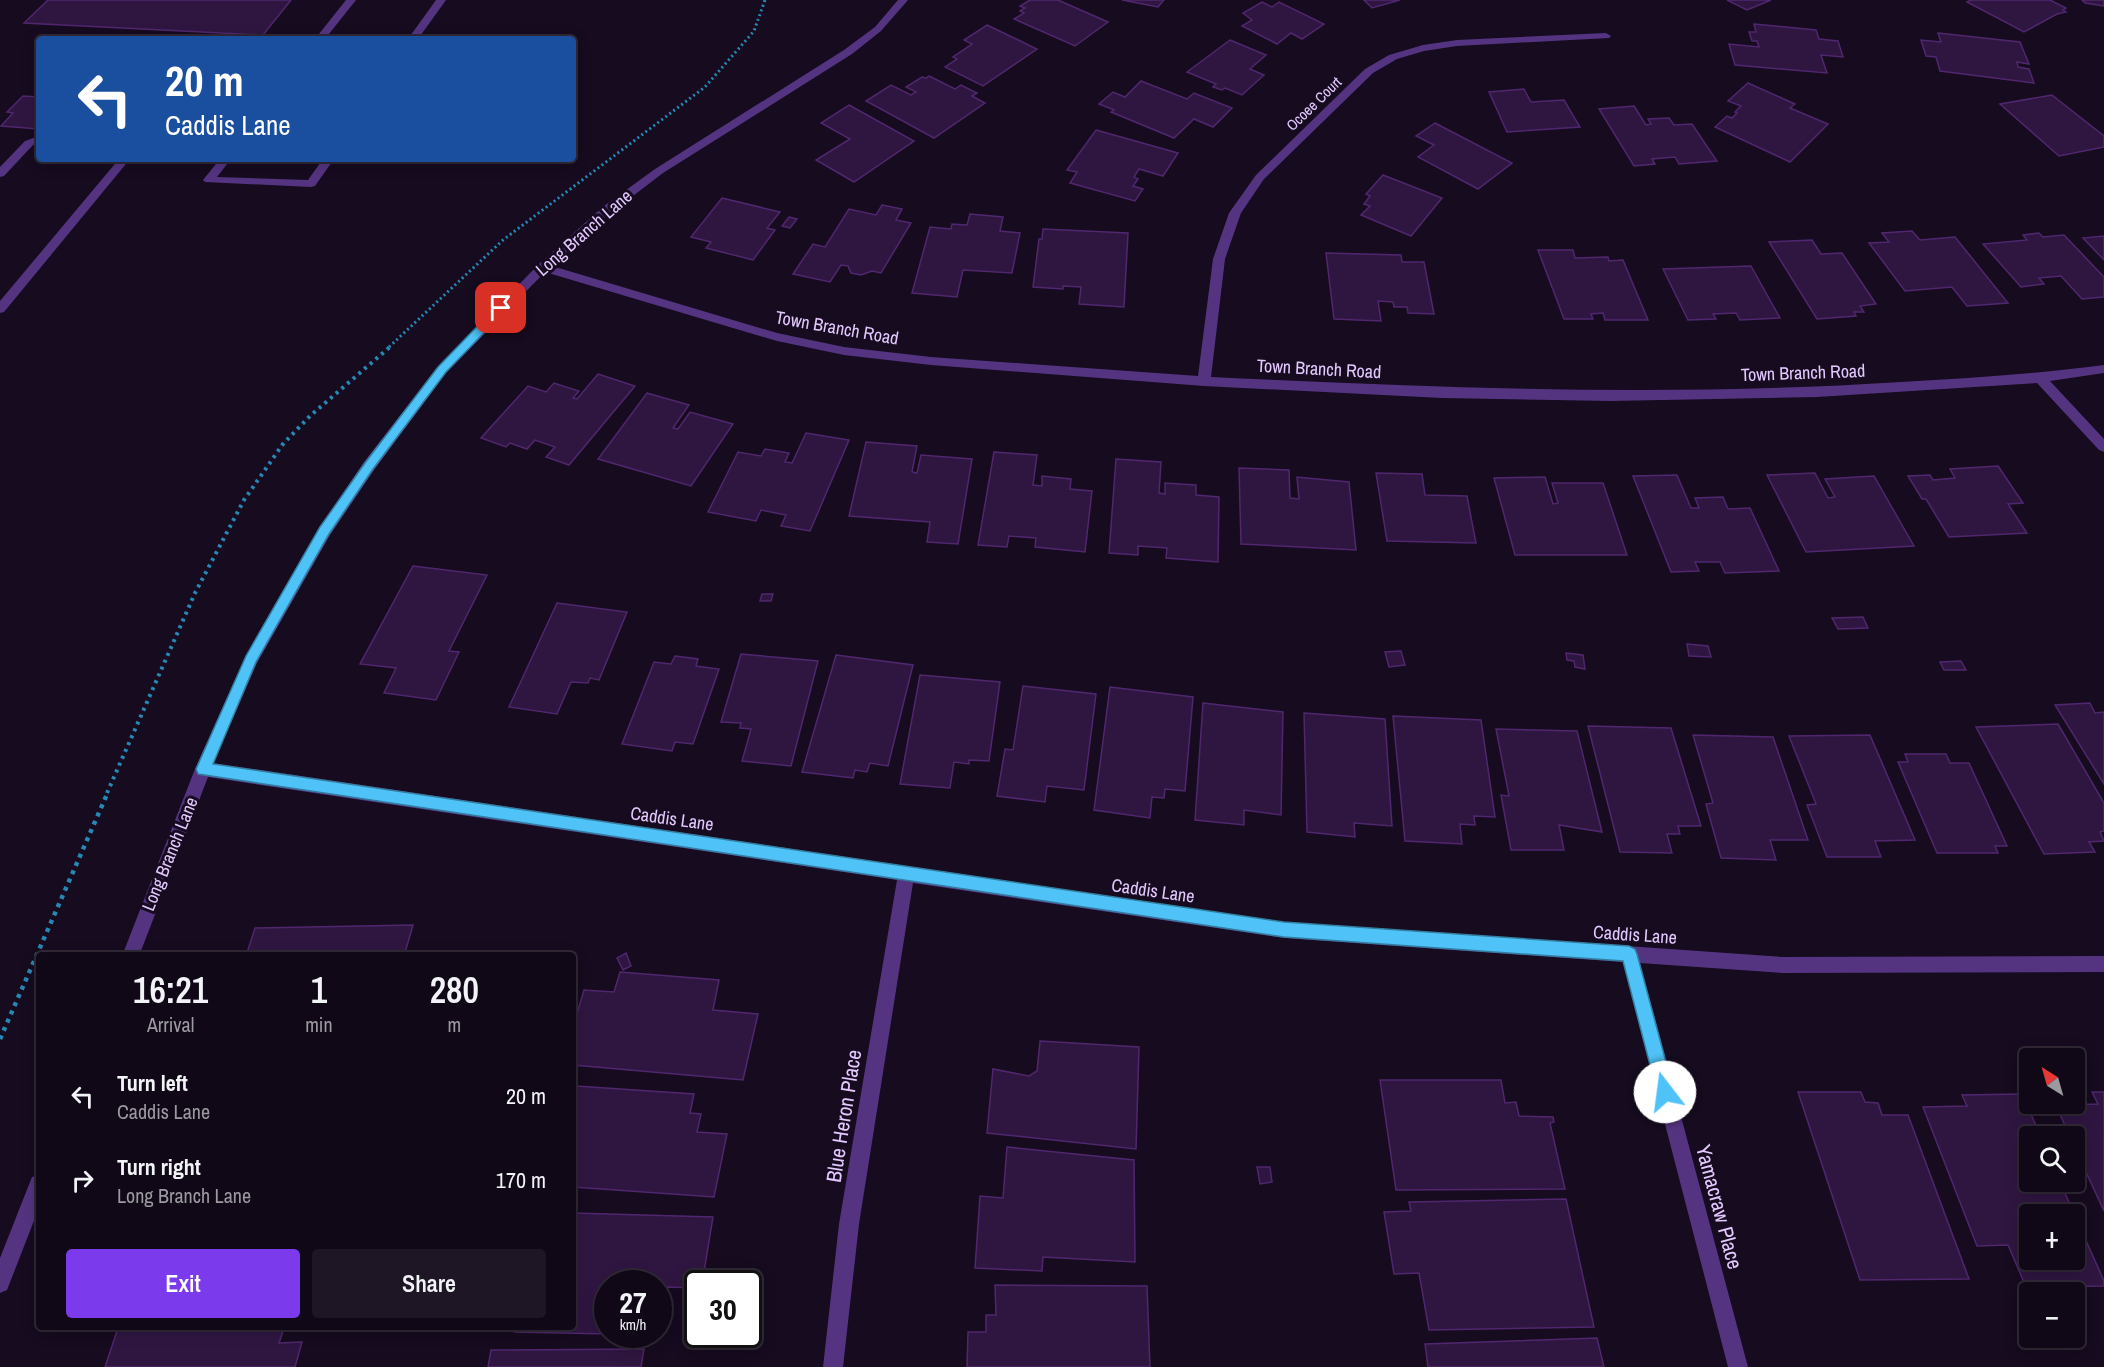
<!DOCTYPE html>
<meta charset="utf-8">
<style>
:root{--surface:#100817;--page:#1e1624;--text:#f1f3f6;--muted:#9c9aa1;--line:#302936;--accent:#7c3aed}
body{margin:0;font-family:"Archivo Narrow",sans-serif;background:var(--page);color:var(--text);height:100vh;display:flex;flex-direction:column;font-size:22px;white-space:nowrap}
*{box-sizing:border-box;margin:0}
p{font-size:20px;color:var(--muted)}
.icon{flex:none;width:33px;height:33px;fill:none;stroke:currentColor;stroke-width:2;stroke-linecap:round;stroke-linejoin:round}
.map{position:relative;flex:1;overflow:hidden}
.sheet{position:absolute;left:36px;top:952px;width:540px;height:378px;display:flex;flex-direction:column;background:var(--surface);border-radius:6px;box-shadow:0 3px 15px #0003,0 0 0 2px var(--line)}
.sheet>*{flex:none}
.top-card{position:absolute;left:36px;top:36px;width:540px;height:126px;border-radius:6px;box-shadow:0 3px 15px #0003,0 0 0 2px var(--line);background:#1a4fa0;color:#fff;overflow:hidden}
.needle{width:39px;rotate:323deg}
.tools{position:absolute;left:2019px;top:1048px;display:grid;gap:12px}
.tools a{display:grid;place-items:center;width:66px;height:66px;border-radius:6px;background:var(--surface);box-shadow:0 3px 15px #0003,0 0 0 2px var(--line);font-size:30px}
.speed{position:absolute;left:594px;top:1270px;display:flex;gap:12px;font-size:30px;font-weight:700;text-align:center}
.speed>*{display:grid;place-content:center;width:78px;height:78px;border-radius:50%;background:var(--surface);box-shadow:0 3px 15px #0003,0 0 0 2px var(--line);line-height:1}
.speed small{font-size:15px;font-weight:400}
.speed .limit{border:3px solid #111;border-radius:9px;background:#fff;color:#111}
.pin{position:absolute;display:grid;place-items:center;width:51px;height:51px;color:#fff;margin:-26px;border-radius:12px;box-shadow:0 3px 9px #0006}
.me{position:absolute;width:66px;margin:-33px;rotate:345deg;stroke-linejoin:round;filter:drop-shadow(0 0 4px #0008)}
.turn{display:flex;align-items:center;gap:21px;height:126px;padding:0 30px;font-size:27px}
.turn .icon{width:78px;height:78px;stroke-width:2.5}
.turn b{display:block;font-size:42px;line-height:51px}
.eta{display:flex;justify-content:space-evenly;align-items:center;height:102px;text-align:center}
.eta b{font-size:36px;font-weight:600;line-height:42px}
.button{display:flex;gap:12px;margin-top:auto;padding:12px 30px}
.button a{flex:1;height:69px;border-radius:6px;background:var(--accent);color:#fff;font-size:24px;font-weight:600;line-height:69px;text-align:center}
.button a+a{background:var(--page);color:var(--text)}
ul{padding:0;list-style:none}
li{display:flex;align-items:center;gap:18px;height:84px;padding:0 30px}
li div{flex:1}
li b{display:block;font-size:22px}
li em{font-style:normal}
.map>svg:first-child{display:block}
.building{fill:#2f1641;stroke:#50276e;stroke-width:1.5;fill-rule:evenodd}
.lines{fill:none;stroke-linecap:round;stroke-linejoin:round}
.path-far2{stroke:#2788b5;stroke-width:3;stroke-dasharray:2 3;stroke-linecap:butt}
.path-far1{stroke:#2788b5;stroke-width:4;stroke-dasharray:3 4.5;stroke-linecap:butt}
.path{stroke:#2788b5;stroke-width:4.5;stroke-dasharray:4 5;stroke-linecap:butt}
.minor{fill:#543481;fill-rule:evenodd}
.route{fill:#4fc3f7;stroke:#337fa1;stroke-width:1.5}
.labels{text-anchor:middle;stroke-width:6;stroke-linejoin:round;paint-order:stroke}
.far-street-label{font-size:15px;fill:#e4c9ff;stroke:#160b1f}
.street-label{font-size:18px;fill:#e4c9ff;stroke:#160b1f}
.near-street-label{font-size:21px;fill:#e4c9ff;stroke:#160b1f}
</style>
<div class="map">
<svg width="2104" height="1367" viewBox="0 0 2104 1367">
<rect width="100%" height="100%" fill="#160b1f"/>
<g class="building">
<polygon points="48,0 291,0 263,35 24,23"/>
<polygon points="1030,0 1058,0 1108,22 1075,46 1014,19 1024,13 1020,11 1025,8 1020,6"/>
<polygon points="1122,0 1164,0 1158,7"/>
<polygon points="1364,0 1400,0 1372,8"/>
<polygon points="1727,0 1771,0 1747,10"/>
<polygon points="1971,0 2050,0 2066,8 2063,10 2066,12 2057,14 2024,32 1967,2"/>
<polygon points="2082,0 2104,0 2104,6 2085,3"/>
<polygon points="1262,2 1272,7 1279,2 1324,24 1302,39 1291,33 1277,44 1242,26 1252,20 1243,13"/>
<polygon points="1754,24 1816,30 1819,39 1838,41 1843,57 1821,55 1827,73 1735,65 1729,44 1759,47 1757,41 1752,41 1749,32 1756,32"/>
<polygon points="987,25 1037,49 983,86 945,67 957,59 953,57 972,44 964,40"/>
<polygon points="1938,33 2020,42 2029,64 2017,62 2018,67 2029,69 2034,83 1940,71 1936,57 1926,56 1921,40 1941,42"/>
<polygon points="1230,40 1266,55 1250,69 1264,75 1242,95 1225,88 1222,90 1213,87 1216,84 1187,72"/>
<polygon points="929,76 955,89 961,85 977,93 972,96 985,103 934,138 866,101 891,85 911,95 916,92 906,87 922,77 926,78"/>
<polygon points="1141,81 1187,99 1194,93 1232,108 1213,127 1194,119 1174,138 1111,112 1114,110 1099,104 1113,92 1125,97"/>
<polygon points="1748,83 1795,104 1790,108 1828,124 1790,162 1715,127 1727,116 1732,118 1737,113 1735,112 1741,106 1728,101"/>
<polygon points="1524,89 1531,102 1564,100 1580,127 1507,132 1489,92"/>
<polygon points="2052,95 2104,136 2104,147 2059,156 2000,104"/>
<polygon points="23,96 39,97 39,129 1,126 13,113 7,112"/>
<polygon points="849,105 914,141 854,182 816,160 850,139 821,123"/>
<polygon points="1634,106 1646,125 1651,124 1648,119 1669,118 1674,125 1692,124 1717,161 1679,164 1675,157 1652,159 1655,164 1634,166 1599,109"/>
<polygon points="1435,123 1512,163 1478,189 1418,157 1434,145 1416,136"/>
<polygon points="1096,130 1178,153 1163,176 1139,169 1134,177 1138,179 1133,186 1143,189 1135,201 1070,183 1077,172 1067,170"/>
<polygon points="1383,175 1442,198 1411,236 1361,215 1370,206 1364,204 1370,196 1366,194"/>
<polygon points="722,198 780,212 767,228 775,230 753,260 706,248 711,242 691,237"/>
<polygon points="882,205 902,209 896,220 911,223 881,273 872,271 861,275 851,273 848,266 841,265 830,282 793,274 813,244 825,247 849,209 876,215"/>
<polygon points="970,214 1003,217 1000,231 1020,233 1012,273 963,270 957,297 912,293 930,227 951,229 952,224 967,225"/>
<polygon points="789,217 797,219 790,228 782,226"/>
<polygon points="1043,229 1128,233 1124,307 1079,304 1081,287 1063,286 1063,289 1033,287 1039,239 1042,239"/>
<polygon points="1912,231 1920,240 1955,237 2008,303 1967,306 1952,287 1905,291 1869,243 1889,242 1882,233"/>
<polygon points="2039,233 2043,237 2064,235 2104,277 2104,297 2082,299 2061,276 2039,278 2044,284 2021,287 1983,244 2027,240 2023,235"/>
<polygon points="2104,236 2104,260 2083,238"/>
<polygon points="1812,240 1821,254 1842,253 1876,304 1860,306 1864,312 1854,312 1856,316 1817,319 1769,242"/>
<polygon points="1538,250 1573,250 1575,258 1608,257 1609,261 1623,260 1648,320 1605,320 1603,313 1591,314 1593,319 1564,319"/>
<polygon points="1326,253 1401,255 1402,262 1424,262 1434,314 1408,313 1407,307 1394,307 1393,302 1378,301 1381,321 1334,319"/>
<polygon points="1751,266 1780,318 1740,320 1736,313 1713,314 1716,319 1688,320 1663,269"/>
<polygon points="598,374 635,386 569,465 546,457 555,447 535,440 527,449 510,443 506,447 481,438 528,386 546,392 554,383 579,391 573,398 577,399"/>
<polygon points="647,393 689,405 673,428 678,429 690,412 733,424 691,486 598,459"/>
<polygon points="806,433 849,440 810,531 781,526 786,515 761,510 756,521 708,512 738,452 761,456 765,449 789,453 785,462 792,463"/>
<polygon points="866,442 917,446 912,472 917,473 921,455 972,459 958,544 927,542 930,522 849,516"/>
<polygon points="994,452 1037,455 1033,485 1042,486 1042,476 1071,479 1070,489 1092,491 1085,552 1035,547 1036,538 1009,536 1007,547 978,545"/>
<polygon points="1116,459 1161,462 1159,493 1165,494 1165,483 1196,485 1196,495 1219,497 1218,562 1166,558 1167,548 1138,546 1138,555 1109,553"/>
<polygon points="1998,466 2023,503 2008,504 2027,533 1949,537 1926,499 1922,499 1908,476 1930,475 1933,480 1955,478 1950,469"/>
<polygon points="1239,468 1289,470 1290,498 1299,499 1297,477 1349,482 1356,550 1241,544"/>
<polygon points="1376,473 1422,474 1425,495 1467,496 1476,543 1387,541"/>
<polygon points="1815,473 1828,498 1835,497 1825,479 1874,476 1914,546 1806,552 1767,475"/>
<polygon points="1677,475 1691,508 1699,508 1695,498 1723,497 1728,509 1750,508 1779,571 1725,573 1720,562 1695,562 1699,571 1671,572 1633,476"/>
<polygon points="1545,477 1553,504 1558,503 1552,483 1603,483 1627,555 1515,555 1494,478"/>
<polygon points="413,566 487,575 449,651 459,652 436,700 384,693 396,668 360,664"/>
<polygon points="762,594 773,594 771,601 760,601"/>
<polygon points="557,603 627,612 599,680 590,678 588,683 571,682 557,714 509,707"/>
<polygon points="1863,617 1868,628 1838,629 1832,618"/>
<polygon points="1687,644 1708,646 1711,657 1689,656"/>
<polygon points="1401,651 1405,665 1389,667 1385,652"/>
<polygon points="1566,653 1583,655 1585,669 1575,667 1574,661 1567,660"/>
<polygon points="741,654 818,661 791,766 742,761 751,729 740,728 741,723 721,722"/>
<polygon points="836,655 913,665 888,766 870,763 867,772 855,770 853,778 802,772"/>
<polygon points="675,656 698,659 696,666 719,669 693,744 675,742 672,751 622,744 654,662 671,664"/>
<polygon points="1961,661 1966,670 1944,670 1940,662"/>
<polygon points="920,675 1000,682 989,761 969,760 969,764 954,762 950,788 900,784"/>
<polygon points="1023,686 1096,694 1084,790 1047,786 1045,802 997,796 1005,749 1013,750"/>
<polygon points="1110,687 1193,697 1185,791 1165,789 1164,798 1152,797 1150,818 1094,810"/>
<polygon points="1203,703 1283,712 1281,815 1244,810 1244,825 1195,820"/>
<polygon points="2090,703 2095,713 2104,712 2104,784 2055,705"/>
<polygon points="1304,713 1385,719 1392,826 1354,823 1355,837 1307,832"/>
<polygon points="1393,716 1481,720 1495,817 1474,816 1475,825 1460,824 1462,844 1405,841"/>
<polygon points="2058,724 2104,803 2104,831 2100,832 2104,841 2089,842 2095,852 2044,854 1976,727"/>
<polygon points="1588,726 1671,728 1701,826 1678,826 1680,834 1667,834 1672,853 1620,852"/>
<polygon points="1496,729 1577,731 1602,832 1559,825 1564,850 1511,850 1501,795 1509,796"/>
<polygon points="1693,735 1773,737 1808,840 1770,840 1776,860 1721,858 1706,804 1713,803"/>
<polygon points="1870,735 1915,840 1875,841 1881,857 1827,857 1807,805 1816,804 1789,736"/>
<polygon points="1905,754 1946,754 1950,763 1969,763 2007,846 1995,846 1998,853 1937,853 1898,762 1908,762"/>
<polygon points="413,925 404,956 246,956 255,928"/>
<polygon points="626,953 631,966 623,970 617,958"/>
<polygon points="620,972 719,980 713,1010 758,1014 743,1080 573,1065 573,1027 584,990 614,992"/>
<polygon points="1040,1041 1139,1047 1136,1149 987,1133 993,1069 1029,1076 1037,1071"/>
<polygon points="1380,1080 1501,1080 1505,1103 1516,1102 1519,1116 1553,1117 1554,1122 1550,1123 1565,1189 1396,1190"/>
<polygon points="576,1086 694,1094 690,1113 701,1114 697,1132 727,1134 714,1197 573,1187 573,1096"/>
<polygon points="1798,1092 1861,1092 1865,1102 1878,1103 1882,1115 1908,1115 1969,1279 1860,1280"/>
<polygon points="2092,1092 2104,1092 2104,1211 2074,1146 2074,1137 2070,1137 2056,1105 2098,1104"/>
<path d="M2022 1094 2041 1137H2030V1182H2060L2104 1281V1286L2026 1287 2008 1245 1977 1246 1923 1107 1967 1106 1962 1095ZM2030 1215H2074V1260H2030Z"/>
<polygon points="1007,1147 1134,1160 1135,1262 1043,1257 1042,1271 975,1268 980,1196 1003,1198"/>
<polygon points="1257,1167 1270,1167 1272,1182 1260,1184"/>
<polygon points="1566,1199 1594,1327 1429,1330 1419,1273 1394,1274 1384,1212 1411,1211 1409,1202"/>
<polygon points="573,1213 713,1217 702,1284 698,1284 698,1288 668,1287 664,1311 658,1311 658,1284 608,1284 608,1334 515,1332 516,1328 573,1328"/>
<polygon points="995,1285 1147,1286 1150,1367 967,1367 968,1332 986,1332 986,1315 996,1315"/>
<polygon points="118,1328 284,1328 279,1343 302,1342 295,1367 105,1367"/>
<polygon points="1597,1338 1604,1367 1428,1367 1425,1344"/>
<polygon points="644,1349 641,1367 488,1367 491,1350"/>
</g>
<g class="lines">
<polyline class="path-far2" points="389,347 503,240 705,87 754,31 765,0"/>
<polyline class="path-far1" points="107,793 195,593 244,500 283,444 310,416 391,346"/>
<polyline class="path" points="0,1039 108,792"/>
<g class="minor">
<polygon points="346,0 356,0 325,39 315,39"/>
<polygon points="436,0 446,0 418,39 408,39"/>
<path d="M898 0H908L881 31 852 54 663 173 612 212 552 266 777 333 844 347 931 357 1198 376 1213 259 1229 213 1256 175 1365 69 1389 55 1423 45 1457 40 1606 33 1611 36 1609 38 1457 46 1424 51 1397 59 1373 73 1264 179 1241 213 1225 259 1211 377C1442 388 1669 397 1901 382 1969 378 2036 374 2104 365V373L2050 381 2104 439V452L2099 450 2037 383 1817 397 1611 401 1442 398 1204 386 931 365 844 355 777 341 545 272 446 373 374 470 330 535 257 663 213 763 1284 922 1782 957 2104 956V972L1782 973 1640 963 1748 1367H1728L1623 962 1284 938 913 883 859 1224 843 1367H823L839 1224 897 880 208 777 139 956H122L195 769 246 656 320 527 364 462 438 367 539 264 604 206 655 169 844 50 875 27Z"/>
<polygon points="39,136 39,143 33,145 4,176 0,177 0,167 25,141"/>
<polygon points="119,159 130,159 4,312 0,313 0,301"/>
<polygon points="220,159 231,159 217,177 308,180 323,159 334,159 315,186 311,187 205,182 203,180"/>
<polygon points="39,1175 39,1208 7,1290 0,1293 0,1258 32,1177"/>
</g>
</g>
<polygon class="route" points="501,305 506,308 505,311 446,372 373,469 329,534 256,662 213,764 1284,922 1629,946 1635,949 1637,954 1674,1092 1671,1098 1665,1100 1659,1098 1657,1092 1623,961 1284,937 198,774 196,769 246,656 320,527 365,463 438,367 497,306"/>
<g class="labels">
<g class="far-street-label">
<text transform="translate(1314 104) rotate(-44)" y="5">Ocoee Court</text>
</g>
<g class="street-label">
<text transform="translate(584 233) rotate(-41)" y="6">Long Branch Lane</text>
<text transform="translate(837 328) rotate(10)" y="6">Town Branch Road</text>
<text transform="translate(1319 369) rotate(3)" y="6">Town Branch Road</text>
<text transform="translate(1803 373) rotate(-2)" y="6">Town Branch Road</text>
<text transform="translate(672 819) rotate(8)" y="6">Caddis Lane</text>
<text transform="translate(170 854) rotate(-68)" y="6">Long Branch Lane</text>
<text transform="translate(1153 891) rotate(8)" y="6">Caddis Lane</text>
<text transform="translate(1635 935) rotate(4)" y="6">Caddis Lane</text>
</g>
<g class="near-street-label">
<text transform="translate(844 1116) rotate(-81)" y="7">Blue Heron Place</text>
<text transform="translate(1719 1207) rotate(75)" y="7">Yamacraw Place</text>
</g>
</g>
</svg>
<div class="tools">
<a><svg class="needle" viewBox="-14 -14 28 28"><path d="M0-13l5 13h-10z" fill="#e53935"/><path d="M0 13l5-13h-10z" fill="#9c9aa1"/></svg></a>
<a><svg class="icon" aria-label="search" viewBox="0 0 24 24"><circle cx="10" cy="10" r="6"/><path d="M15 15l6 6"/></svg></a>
<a>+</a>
<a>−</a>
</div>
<div class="speed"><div>27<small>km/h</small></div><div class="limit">30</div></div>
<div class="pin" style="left:501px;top:308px;background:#d93025"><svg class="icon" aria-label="arrive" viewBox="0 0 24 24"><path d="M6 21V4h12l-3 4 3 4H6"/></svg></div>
<svg class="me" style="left:1665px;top:1092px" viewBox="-20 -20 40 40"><circle r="19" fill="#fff"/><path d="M0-13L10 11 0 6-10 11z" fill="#4fc3f7"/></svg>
<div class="top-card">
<div class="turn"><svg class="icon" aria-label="left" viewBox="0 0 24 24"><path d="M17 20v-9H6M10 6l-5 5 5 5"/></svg><div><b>20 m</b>Caddis Lane</div></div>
</div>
<section class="sheet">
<div class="eta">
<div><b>16:21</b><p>Arrival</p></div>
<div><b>1</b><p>min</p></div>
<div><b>280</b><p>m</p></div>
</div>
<ul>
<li><svg class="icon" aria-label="left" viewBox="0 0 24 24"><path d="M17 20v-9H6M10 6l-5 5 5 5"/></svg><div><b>Turn left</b><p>Caddis Lane</p></div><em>20 m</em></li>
<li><svg class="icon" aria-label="right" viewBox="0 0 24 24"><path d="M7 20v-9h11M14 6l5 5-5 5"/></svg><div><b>Turn right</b><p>Long Branch Lane</p></div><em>170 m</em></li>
</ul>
<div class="button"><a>Exit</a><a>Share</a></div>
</section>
</div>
